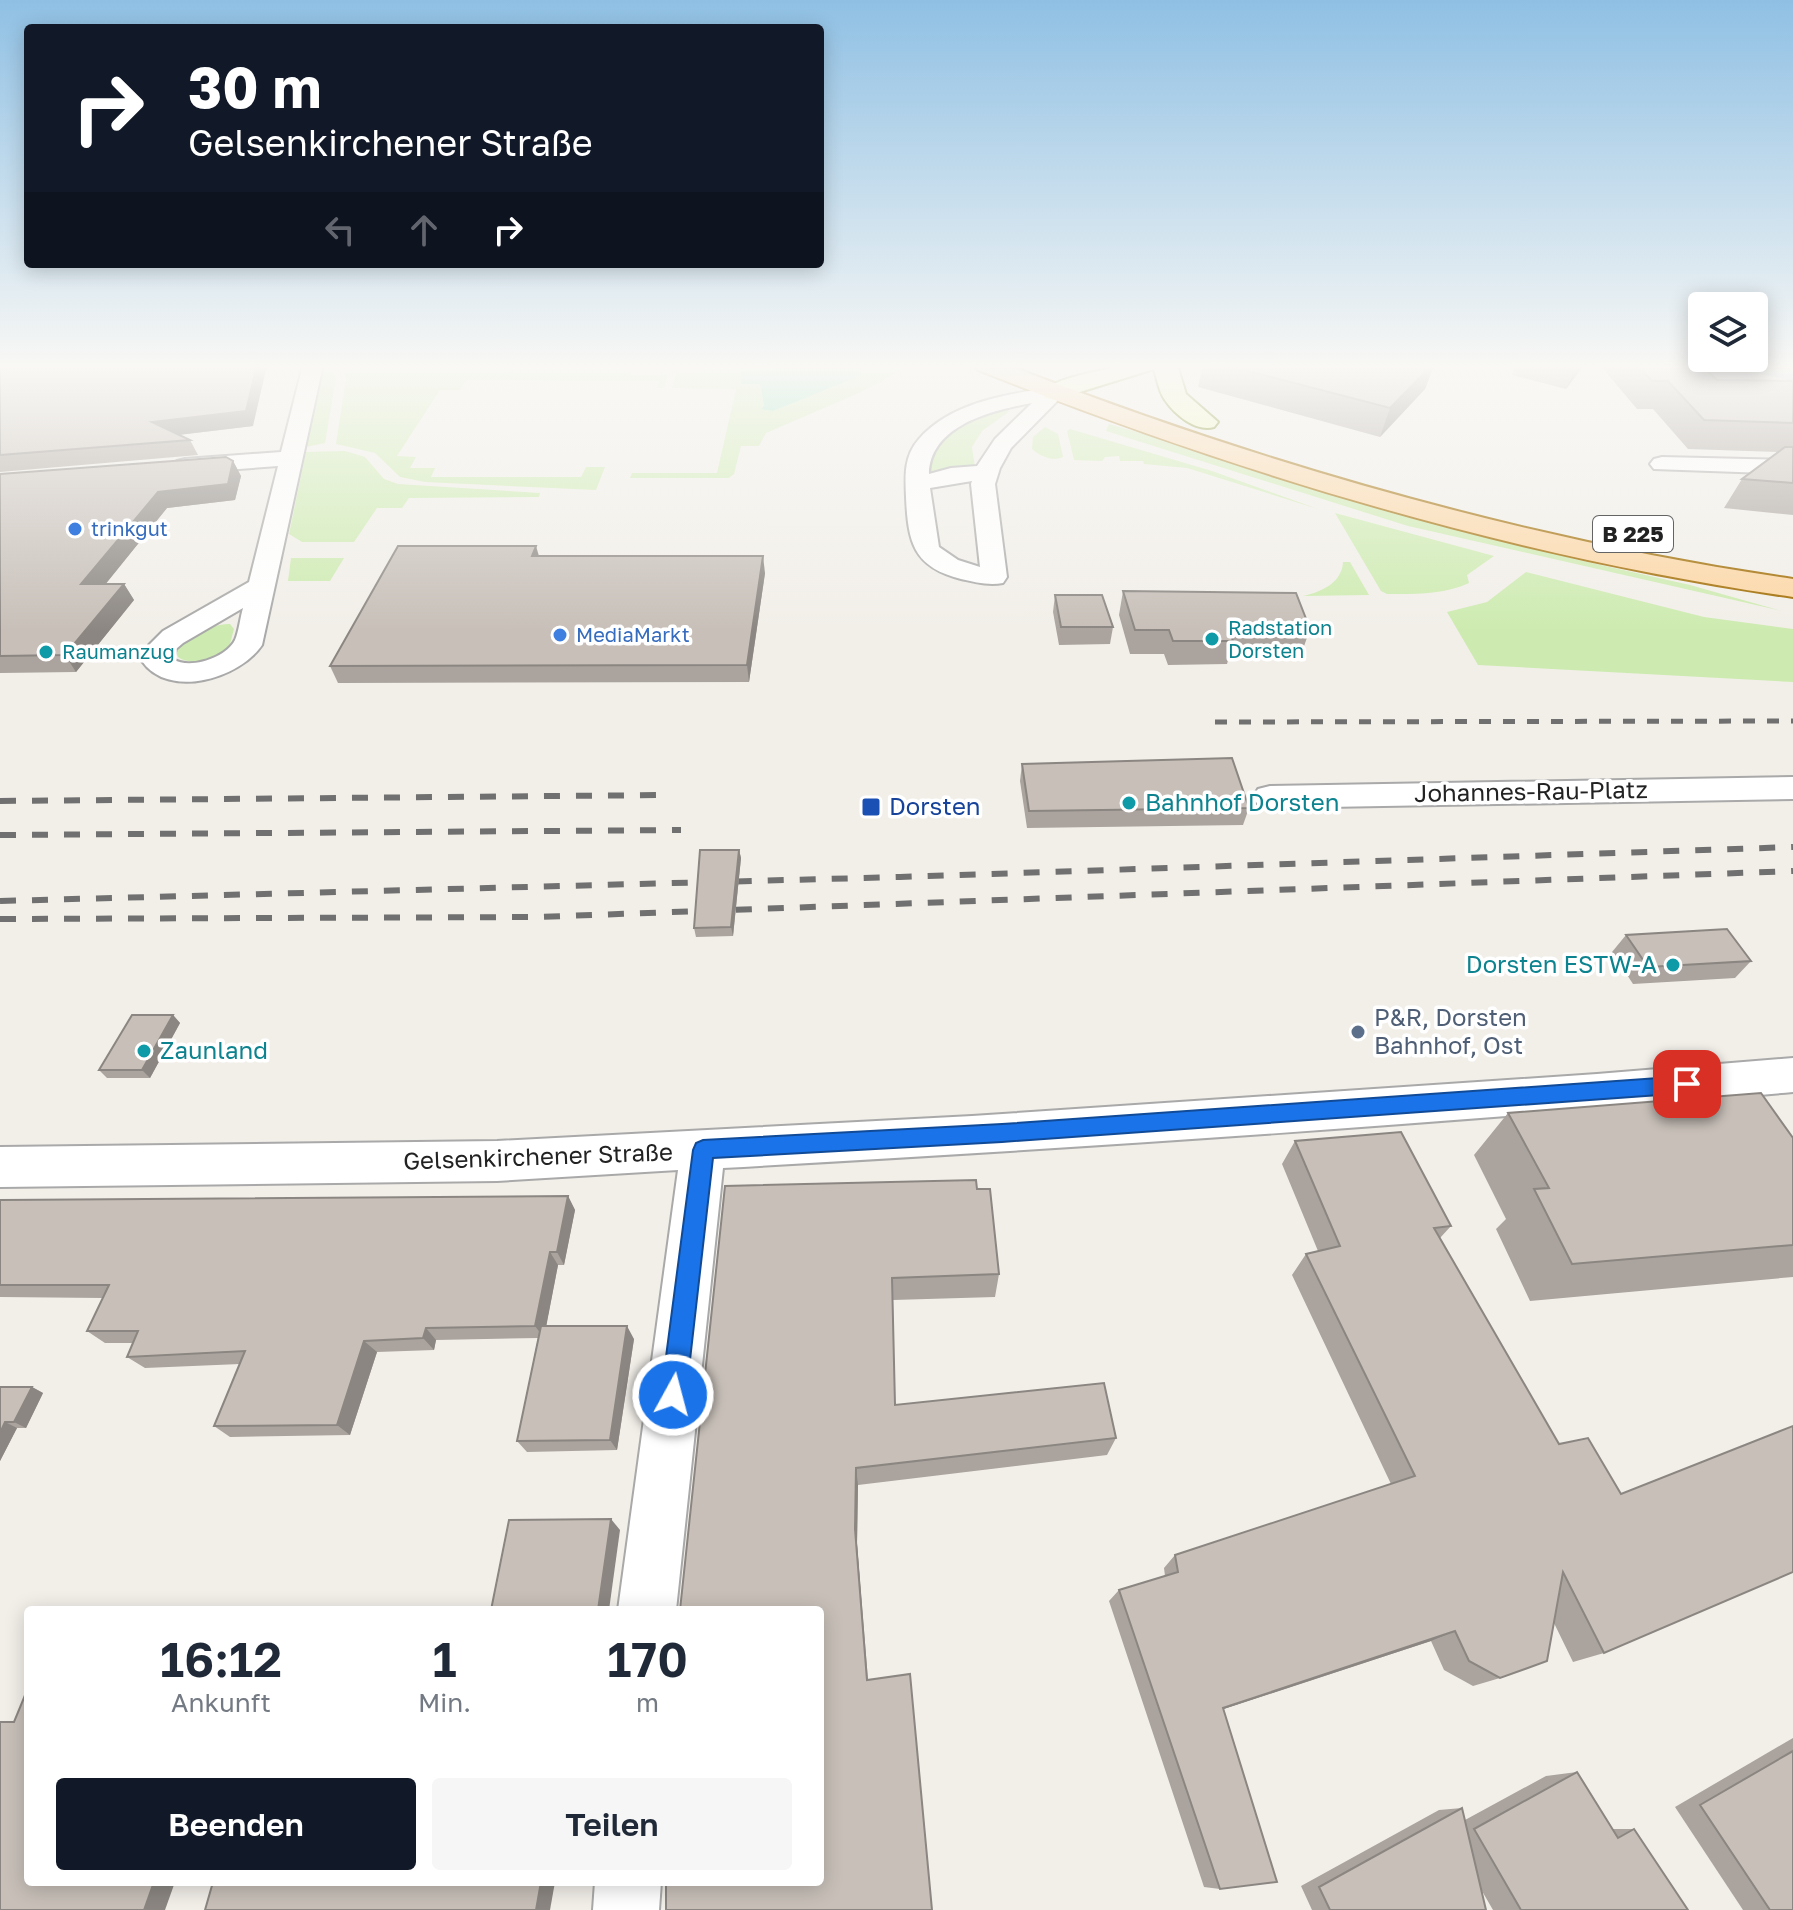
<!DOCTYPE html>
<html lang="de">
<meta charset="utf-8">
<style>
:root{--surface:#fff;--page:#f6f6f7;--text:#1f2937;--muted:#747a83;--accent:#111827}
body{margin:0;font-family:"Golos Text",sans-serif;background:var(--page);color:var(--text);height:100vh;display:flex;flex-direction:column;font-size:30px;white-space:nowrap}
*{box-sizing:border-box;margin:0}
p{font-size:26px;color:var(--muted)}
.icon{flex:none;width:44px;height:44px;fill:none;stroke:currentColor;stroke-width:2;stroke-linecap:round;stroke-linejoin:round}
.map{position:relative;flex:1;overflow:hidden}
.drawer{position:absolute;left:24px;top:1606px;width:800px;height:280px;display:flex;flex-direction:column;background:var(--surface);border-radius:8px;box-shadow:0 4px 20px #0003}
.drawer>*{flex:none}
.banner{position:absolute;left:24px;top:24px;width:800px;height:244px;border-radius:8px;box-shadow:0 4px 20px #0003;background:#111827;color:#fff;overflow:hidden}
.tools{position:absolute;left:1688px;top:292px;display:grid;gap:16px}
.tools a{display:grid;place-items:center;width:80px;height:80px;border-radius:8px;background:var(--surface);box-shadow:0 4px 20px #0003;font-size:40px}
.pin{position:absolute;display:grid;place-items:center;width:68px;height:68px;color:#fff;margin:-34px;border-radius:16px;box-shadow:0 4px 12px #0006}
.me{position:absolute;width:88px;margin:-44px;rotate:7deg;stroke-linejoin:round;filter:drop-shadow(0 0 6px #0008)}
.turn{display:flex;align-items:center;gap:28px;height:168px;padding:0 32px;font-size:36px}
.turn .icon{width:104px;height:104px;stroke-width:2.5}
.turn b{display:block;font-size:56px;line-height:68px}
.lanes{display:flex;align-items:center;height:76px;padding:0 32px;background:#0003;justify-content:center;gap:40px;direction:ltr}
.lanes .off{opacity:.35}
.eta{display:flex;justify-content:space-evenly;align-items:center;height:136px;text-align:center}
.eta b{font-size:48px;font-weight:600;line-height:56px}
.action{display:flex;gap:16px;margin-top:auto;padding:16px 32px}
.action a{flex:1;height:92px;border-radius:8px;background:var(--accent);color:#fff;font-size:32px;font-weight:600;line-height:92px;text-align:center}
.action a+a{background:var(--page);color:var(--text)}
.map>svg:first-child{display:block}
.grass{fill:#cdebb0}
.pitch{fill:#88e0be}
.water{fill:#aad3df}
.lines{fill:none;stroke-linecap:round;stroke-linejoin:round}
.minor-casing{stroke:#a9a9a9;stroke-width:4}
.secondary-casing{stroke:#707d05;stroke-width:4}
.primary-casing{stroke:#a06b00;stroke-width:4}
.minor{fill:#fff;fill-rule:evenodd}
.secondary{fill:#f7fabf;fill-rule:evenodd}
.primary{fill:#fcd6a4;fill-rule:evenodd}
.rail-far1{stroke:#707070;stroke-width:5;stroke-dasharray:12 12;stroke-linecap:butt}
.rail{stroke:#707070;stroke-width:6;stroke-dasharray:16 16;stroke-linecap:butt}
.wall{fill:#aba49e}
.shaded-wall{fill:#8b8681}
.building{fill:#c7bfb8;stroke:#8b8681;stroke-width:2}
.route{fill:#1a73e8;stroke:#114b97;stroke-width:2}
.shop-dot{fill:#3f7fe0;stroke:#fff;stroke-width:3}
.culture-dot{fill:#0f9aa8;stroke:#fff;stroke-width:3}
.transit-dot{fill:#1a4fb4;stroke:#fff;stroke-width:3}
.service-dot{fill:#5c6f8a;stroke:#fff;stroke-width:3}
.labels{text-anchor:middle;stroke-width:7;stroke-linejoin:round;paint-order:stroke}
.far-shop-label{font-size:20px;fill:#366cbe;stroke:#fff;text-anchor:start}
.far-culture-label{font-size:20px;fill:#0d838f;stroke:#fff;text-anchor:start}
.shield{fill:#fff;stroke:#646464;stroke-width:2}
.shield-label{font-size:22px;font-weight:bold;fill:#222}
.street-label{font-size:24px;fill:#222;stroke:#fff}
.culture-label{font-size:24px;fill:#0d838f;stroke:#fff;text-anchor:start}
.transit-label{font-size:24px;fill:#164399;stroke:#fff;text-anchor:start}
.service-label{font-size:24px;fill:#4e5e75;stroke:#fff;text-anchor:start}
</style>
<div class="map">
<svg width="1793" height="1910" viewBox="0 0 1793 1910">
<rect width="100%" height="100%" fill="#f2efe9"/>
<g class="grass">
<polygon points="342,365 626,365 632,375 668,374 664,388 657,388 659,381 466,380 460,390 440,390 397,456 416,457 410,468 435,468 431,477 581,477 586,467 605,467 596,490 425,482 400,477 375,453 336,444 346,379"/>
<polygon points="710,365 793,365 791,368 741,371 760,384 764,406 773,411 862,374 859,365 912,365 859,393 766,433 759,446 741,446 734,474 729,478 630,478 632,473 717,473 736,389 672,388 676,373 697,372"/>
<polygon points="324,369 334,372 336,378 325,443 306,447"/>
<path d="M1002 408 1010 411 982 431 972 447 975 467 930 472C930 435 974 422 1002 408Z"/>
<polygon points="1109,424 1574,559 1690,585 1782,611 1408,526 1106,431"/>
<path d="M1045 427 1058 434 1063 457C1052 462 1040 456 1032 449L1033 437Z"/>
<polygon points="1070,429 1212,471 1318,509 1187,468 1144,464 1143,461 1120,461 1119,456 1105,457 1102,461 1074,460 1067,431"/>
<polygon points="345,451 365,457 384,479 398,484 540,493 539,497 409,498 402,508 377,508 354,542 302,542 289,534 306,452"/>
<path d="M1335 513 1494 556 1467 575 1469 583C1443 595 1415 594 1387 594L1381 591Z"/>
<polygon points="291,558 344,558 330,581 288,581"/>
<path d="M1343 562H1350L1369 595 1303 596C1321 592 1342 583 1343 562Z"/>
<polygon points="1526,572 1704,617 1793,629 1793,682 1478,665 1447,612 1487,602"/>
<path d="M230 624 234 629C232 635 231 643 228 649 219 663 190 666 178 657L176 653C185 638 212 623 230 624Z"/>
</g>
<polygon class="pitch" points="859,365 862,375 773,411 761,409 764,406 760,384 741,384 741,370"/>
<polygon class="water" points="1714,365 1783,366 1793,370 1793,381"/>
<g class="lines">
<defs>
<g id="minor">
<path d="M303 365H323L262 645C240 678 169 700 142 661L149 645 163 631 249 582 278 466 185 473 177 471 173 466 177 461 185 459 281 452ZM243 608C240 618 239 631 235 640 226 658 189 670 173 659L176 649 183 643Z"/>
<path d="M1054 387 1065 393 1011 448 1000 468 995 484 1007 577 1003 583C989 586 975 582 961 579 913 567 908 542 906 497 905 475 904 456 919 439 951 402 1008 394 1054 387ZM1032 403 995 439 977 466 951 468 929 474C930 425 993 410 1032 403ZM972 481 971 484 980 567 958 560 939 547 930 488Z"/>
<polygon points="1662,457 1793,460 1793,474 1654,469 1650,464 1654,459"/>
<polygon points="1793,777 1793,799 1270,808 1258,805 1253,797 1258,789 1270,786"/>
<path d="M1793 1058V1092C1437 1124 1080 1148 723 1168L676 1610H618L678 1170 497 1181 0 1187V1147L497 1141 972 1116 1597 1074Z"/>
<polygon points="595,1882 661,1882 659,1910 593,1910"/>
</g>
<path id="secondary" d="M1124 365H1177L1186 394 1218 422 1214 427C1196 432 1175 415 1165 400 1159 392 1157 379 1154 369L1054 400 1045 398 1042 393C1053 377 1104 371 1124 365Z"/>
<path id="primary" d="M974 365H1007C1260 463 1524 540 1793 579V597C1513 557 1240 474 978 370Z"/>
</defs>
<use href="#minor" class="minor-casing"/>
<use href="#secondary" class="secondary-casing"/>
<use href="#primary" class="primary-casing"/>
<use href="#minor" class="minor"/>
<use href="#secondary" class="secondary"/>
<use href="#primary" class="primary"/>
<polyline class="rail-far1" points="1215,722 1793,721"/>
<g class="rail">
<polyline points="0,801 668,795"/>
<polyline points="0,835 681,830"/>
<polyline points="0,901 900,877 1793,847"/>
<polyline points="0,919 538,917 1793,871"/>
</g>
</g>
<g class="wall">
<polygon points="0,365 253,426 179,435 190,440 198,455 0,472"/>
<polygon points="1203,365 1434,365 1425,389 1380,437 1198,387"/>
<polygon points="1516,365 1584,365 1566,389 1512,375"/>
<polygon points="1600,365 1701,365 1717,380 1793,381 1793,515 1724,508 1742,479 1778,452 1688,449 1653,409 1637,409"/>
<polygon points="233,461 241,476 235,500 167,508 105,584 124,584 134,600 76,672 0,673 0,474"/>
<polygon points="539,556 765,573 749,682 338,683 330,666"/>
<polygon points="1123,591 1310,629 1302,652 1230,653 1227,664 1168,665 1164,654 1130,654 1119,615"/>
<polygon points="1055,595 1113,627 1110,644 1059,645 1053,612"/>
<polygon points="1022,764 1249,808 1243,825 1027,828 1020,781"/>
<polygon points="739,850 741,858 733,936 696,937 694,928"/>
<polygon points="1626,935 1751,961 1735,978 1633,984 1612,952"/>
<polygon points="173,1015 180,1023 150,1078 107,1078 99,1070"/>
<polygon points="1508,1113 1793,1138 1793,1277 1530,1301 1496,1229 1506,1219 1474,1155"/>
<polygon points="1295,1141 1451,1226 1440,1238 1604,1653 1573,1662 1554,1623 1500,1678 1473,1686 1444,1670 1431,1641 1224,1709 1220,1889 1204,1887 1109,1601 1119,1590 1165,1576 1164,1568 1175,1555 1391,1484 1292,1275 1306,1254 1318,1251 1282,1164"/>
<polygon points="725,1186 977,1189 999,1274 995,1297 893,1300 895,1405 1116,1438 1107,1455 858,1485 857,1544 868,1680 932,1910"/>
<polygon points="568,1196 575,1210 564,1265 558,1265 546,1326 634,1339 617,1450 527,1452 517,1441 538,1338 436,1340 434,1350 377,1352 350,1435 230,1437 214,1426 240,1364 145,1368 127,1357 133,1343 105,1343 87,1331 103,1298 0,1297 0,1200"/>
<polygon points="0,1387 32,1387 43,1393 26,1428 17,1428 0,1461"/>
<polygon points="1793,1738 1793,1910 1743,1910 1675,1807"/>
<polygon points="1577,1772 1613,1829 1634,1829 1688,1910 1493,1910 1482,1891 1486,1910 1312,1910 1301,1886 1439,1810 1462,1808 1465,1820 1546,1776"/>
</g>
<g class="shaded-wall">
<polygon points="257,365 267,365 253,426 160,437 152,422"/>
<polygon points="1432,365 1434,365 1425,389 1380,437 1390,408"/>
<polygon points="1577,365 1584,365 1566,389"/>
<polygon points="233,461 241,476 235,500 167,508 92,601 81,584 158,492"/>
<polygon points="536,546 541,563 532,556"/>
<polygon points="763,556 765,573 749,682 747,665"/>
<polygon points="124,584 134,600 76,672 65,655"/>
<polygon points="739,850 741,858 733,936 731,927"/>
<polygon points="173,1015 180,1023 150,1078 142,1070"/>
<polygon points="568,1196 575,1210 564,1265 557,1252"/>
<polygon points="550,1252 558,1265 544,1338 535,1326"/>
<polygon points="627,1326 634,1339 617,1450 610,1440"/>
<polygon points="426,1328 436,1340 434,1350 423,1338"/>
<polygon points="364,1341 377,1352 350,1435 337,1425"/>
<polygon points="32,1387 43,1393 26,1428 14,1422"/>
<polygon points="5,1422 17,1428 0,1461 0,1433"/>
<polygon points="856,1468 858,1485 857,1544 868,1688 855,1529"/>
<polygon points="611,1519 620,1530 609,1610 598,1610"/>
<polygon points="1455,1631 1431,1641 1208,1714 1223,1708"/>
<polygon points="154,1882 175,1882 165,1910 144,1910"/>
<polygon points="541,1882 555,1882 550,1910 536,1910"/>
</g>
<g class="building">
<polygon points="0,365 257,365 246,411 152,422 190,440 0,455"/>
<polygon points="1225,365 1432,365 1390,408"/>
<polygon points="1637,365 1701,365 1717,380 1793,381 1793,423 1704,420 1668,381 1652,381"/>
<polygon points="1785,447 1793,447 1793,483 1742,479"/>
<polygon points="226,457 233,461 228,484 158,492 81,584 124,584 65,655 0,656 0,474"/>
<polygon points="398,546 536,546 532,556 763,556 747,665 330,666"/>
<polygon points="1123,591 1296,593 1310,629 1229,629 1233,641 1173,641 1169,630 1135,630"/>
<polygon points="1055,595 1102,595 1113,627 1061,627"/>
<polygon points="1232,758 1249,808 1029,811 1022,764"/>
<polygon points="700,850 739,850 731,927 694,928"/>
<polygon points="1727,929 1751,961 1648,967 1626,935"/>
<polygon points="132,1015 173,1015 142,1070 99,1070"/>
<polygon points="1761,1093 1793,1138 1793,1245 1572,1264 1534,1189 1549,1188 1508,1113"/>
<polygon points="1401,1132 1451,1226 1434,1228 1559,1444 1588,1438 1621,1494 1793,1426 1793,1572 1604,1653 1563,1572 1547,1661 1500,1678 1469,1661 1455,1631 1223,1708 1277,1882 1220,1889 1119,1590 1178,1572 1175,1555 1415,1476 1306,1254 1340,1246 1295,1141"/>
<polygon points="976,1180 977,1189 990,1189 999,1274 892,1278 895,1405 1104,1383 1116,1438 856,1468 855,1529 867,1680 910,1674 932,1910 666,1910 666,1882 820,1882 820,1610 680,1610 725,1186"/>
<polygon points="568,1196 557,1252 550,1252 535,1326 426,1328 423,1338 364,1341 337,1425 214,1426 245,1351 127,1357 138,1331 87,1331 109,1285 0,1285 0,1200"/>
<polygon points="541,1326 627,1326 610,1440 517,1441"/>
<polygon points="0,1387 32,1387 14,1422 5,1422 0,1433"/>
<polygon points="611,1519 598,1610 491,1610 509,1520"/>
<polygon points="28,1688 28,1882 154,1882 144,1910 0,1910 0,1722 14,1722"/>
<polygon points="1793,1751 1793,1910 1770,1910 1700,1805"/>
<polygon points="1577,1772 1618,1838 1634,1829 1688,1910 1521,1910 1474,1829"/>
<polygon points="1462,1808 1486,1910 1330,1910 1319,1887"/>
<polygon points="213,1882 541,1882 536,1910 205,1910"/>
</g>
<linearGradient id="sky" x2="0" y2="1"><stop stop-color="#8fc0e4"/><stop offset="0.58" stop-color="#f9f8f5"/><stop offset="1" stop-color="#f9f8f5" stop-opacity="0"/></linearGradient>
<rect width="1793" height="632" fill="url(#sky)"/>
<polygon class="route" points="1687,1076 1694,1078 1697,1084 1694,1090 1687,1093 1002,1142 713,1158 686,1395 682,1404 673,1407 665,1404 661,1395 693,1150 696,1143 703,1140 1002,1124"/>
<g class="shop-dot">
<circle cx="75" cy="529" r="8"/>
<circle cx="560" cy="635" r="8"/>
</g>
<g class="culture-dot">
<circle cx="1212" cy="639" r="8"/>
<circle cx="46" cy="652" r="8"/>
<circle cx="1129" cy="803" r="8"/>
<circle cx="1673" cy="965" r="8"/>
<circle cx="144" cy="1051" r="8"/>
</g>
<rect class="transit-dot" x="861" y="797" width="20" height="20" rx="4"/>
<circle class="service-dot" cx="1358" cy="1032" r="8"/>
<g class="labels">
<g class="far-shop-label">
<text x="91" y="536">trinkgut</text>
<text x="576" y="642">MediaMarkt</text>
</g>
<g class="far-culture-label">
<text x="1228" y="635">Radstation<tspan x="1228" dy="23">Dorsten</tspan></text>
<text x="62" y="659">Raumanzug</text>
</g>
<rect class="shield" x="1593" y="516" width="80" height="36" rx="6"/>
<g class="shield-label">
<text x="1633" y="542">B 225</text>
</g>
<g class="street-label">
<text transform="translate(1531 792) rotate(-1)" y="8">Johannes-Rau-Platz</text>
<text transform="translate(538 1157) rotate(-2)" y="8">Gelsenkirchener Straße</text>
</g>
<g class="culture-label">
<text x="1145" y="811">Bahnhof Dorsten</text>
<text x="1657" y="973" text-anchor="end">Dorsten ESTW-A</text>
<text x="160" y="1059">Zaunland</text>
</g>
<g class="transit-label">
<text x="889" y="815">Dorsten</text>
</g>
<g class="service-label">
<text x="1374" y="1026">P&amp;R, Dorsten<tspan x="1374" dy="28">Bahnhof, Ost</tspan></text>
</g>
</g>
</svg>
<div class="tools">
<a><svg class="icon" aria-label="layers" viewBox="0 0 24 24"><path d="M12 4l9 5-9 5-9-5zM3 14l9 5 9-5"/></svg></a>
</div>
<div class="pin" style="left:1687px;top:1084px;background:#d93025"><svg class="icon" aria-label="arrive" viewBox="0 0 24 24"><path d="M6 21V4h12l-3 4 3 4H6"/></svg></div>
<svg class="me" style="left:673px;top:1395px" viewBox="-20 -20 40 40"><circle r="17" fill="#1a73e8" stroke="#fff" stroke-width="3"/><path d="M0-11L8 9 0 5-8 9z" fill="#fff"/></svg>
<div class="banner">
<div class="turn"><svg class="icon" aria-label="right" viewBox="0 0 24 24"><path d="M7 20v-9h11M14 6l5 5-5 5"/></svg><div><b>30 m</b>Gelsenkirchener Straße</div></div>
<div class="lanes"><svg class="icon off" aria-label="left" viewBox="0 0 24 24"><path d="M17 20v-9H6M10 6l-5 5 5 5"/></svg><svg class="icon off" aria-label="ahead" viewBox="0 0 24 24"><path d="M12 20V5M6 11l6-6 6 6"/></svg><svg class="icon" aria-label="right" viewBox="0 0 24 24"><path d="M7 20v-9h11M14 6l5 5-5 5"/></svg></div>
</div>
<section class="drawer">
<div class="eta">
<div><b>16:12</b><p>Ankunft</p></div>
<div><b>1</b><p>Min.</p></div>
<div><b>170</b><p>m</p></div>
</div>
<div class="action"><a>Beenden</a><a>Teilen</a></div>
</section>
</div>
